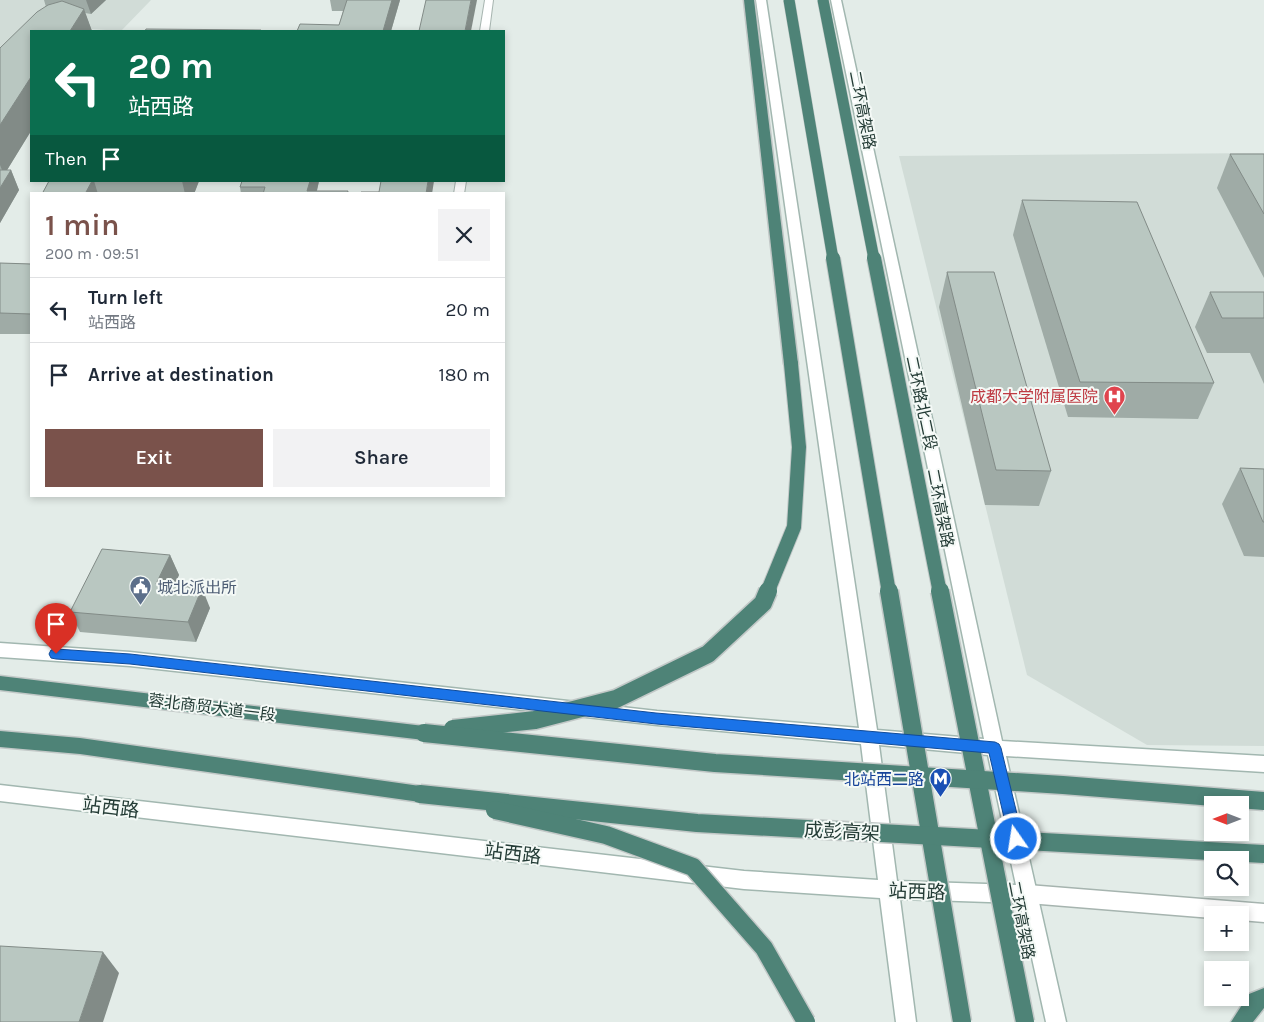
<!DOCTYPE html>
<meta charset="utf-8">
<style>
:root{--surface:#fff;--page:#f2f2f3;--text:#1f2937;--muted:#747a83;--line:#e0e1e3;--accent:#7a524b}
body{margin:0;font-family:Karla,"Noto Sans SC",sans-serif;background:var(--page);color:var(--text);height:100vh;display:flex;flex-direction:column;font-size:19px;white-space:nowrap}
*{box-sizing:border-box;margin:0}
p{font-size:16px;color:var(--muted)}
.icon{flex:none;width:28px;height:28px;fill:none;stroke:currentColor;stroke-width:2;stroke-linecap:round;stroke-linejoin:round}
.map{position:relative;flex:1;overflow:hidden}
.panel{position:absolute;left:30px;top:192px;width:475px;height:305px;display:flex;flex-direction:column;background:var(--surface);border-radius:0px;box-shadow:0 2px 8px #0003}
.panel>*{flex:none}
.top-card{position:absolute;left:30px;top:30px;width:475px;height:152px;border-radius:0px;box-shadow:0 2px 8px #0003;background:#0b6e4f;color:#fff;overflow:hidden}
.needle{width:32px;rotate:270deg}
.fabs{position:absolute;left:1204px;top:796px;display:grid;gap:10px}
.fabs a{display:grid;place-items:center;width:45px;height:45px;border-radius:0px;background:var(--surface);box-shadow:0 2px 8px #0003;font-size:25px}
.pin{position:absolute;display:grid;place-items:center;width:42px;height:42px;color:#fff;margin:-51px -21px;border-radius:50% 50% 50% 0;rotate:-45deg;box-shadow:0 0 5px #0007}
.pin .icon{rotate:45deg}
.me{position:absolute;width:55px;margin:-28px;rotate:347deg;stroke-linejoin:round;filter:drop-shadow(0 0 4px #0008)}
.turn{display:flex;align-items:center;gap:18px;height:105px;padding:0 15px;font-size:22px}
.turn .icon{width:65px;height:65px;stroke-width:2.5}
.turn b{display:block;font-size:35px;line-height:42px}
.then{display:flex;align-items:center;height:48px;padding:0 15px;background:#0003;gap:10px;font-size:19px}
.round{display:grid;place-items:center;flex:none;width:52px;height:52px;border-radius:0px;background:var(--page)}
.headline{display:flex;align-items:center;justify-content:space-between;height:85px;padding:0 15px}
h1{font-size:30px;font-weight:600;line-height:38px;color:var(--accent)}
.button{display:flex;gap:10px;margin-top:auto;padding:10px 15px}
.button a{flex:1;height:58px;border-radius:0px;background:var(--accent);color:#fff;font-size:20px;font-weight:600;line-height:58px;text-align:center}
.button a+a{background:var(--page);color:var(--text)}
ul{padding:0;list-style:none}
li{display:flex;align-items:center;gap:15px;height:65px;padding:0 15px;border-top:1px solid var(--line)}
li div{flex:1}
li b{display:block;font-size:19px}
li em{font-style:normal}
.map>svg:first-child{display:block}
.built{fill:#d1dcd7}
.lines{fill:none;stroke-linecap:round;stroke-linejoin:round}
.service-casing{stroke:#a6b4af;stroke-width:2}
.tertiary-casing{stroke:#a6b4af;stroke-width:3}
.secondary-casing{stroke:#a2b7b0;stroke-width:3}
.trunk-casing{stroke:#c2c8c7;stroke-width:3}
.service{fill:#fff;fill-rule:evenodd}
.tertiary{fill:#fff;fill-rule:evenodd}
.secondary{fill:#fff;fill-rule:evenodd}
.trunk{fill:#4e8377;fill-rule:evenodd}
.trunk-bridge-far2-casing{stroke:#c2c8c7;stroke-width:12;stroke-linecap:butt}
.trunk-bridge-far1-casing{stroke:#c2c8c7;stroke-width:16;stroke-linecap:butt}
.trunk-bridge-casing{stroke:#c2c8c7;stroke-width:21;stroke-linecap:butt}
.trunk-bridge-far2{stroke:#4e8377;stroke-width:11}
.trunk-bridge-far1{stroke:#4e8377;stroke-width:14}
.trunk-bridge{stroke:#4e8377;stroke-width:18}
.wall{fill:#9faba6}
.shaded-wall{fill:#828b87}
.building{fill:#b9c7c1;stroke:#828b87}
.route{fill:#1a73e8;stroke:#114b97}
.labels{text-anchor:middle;stroke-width:4;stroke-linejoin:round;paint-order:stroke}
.street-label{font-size:16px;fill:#243c36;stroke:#f4f9f6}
.health-label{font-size:16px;fill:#be3a42;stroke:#f4f9f6;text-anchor:end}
.service-label{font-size:16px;fill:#4e5e75;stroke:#f4f9f6;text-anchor:start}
.transit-label{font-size:16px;fill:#164399;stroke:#f4f9f6;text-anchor:end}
.near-street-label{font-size:19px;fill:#243c36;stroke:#f4f9f6}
</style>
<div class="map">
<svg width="1264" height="1022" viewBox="0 0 1264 1022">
<rect width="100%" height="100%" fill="#e3ece8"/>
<g class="built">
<polygon points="0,0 151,0 121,31 34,25 0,56"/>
<polygon points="1264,153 1264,746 1147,745 1027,675 899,156"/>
</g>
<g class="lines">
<defs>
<g id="service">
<polygon points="485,0 493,0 489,31 480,31"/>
<polygon points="456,181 466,181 464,194 454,194"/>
</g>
<polygon id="tertiary" points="1028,885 1264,904 1264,922 1240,920 1240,915 1212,915 1212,918 1028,903 1021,900 1018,894 1021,888"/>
<path id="secondary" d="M756 0H766L877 730 984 739 831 0H841L1002 741 1264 756V772L1006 756 1066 1022H1046L1020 903 900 899 916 1022H896L880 898 744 889 0 801V785L744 871 878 880 861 744 657 725 130 666 0 657V643L130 652 657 711 859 728ZM879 745 988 755 1016 885 897 881Z"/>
<g id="trunk">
<polygon points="744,0 754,0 798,364 796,367 786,367 784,364"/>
<polygon points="0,676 424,726 430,728 433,733 430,738 424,740 0,690"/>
<polygon points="0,731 80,738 420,786 426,788 429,794 426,800 420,802 80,754 0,747"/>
<polygon points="1264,988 1264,1008 1253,1022 1231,1022 1249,994"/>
</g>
</defs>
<use href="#service" class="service-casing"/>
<use href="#tertiary" class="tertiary-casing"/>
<use href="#secondary" class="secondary-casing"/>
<use href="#trunk" class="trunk-casing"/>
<use href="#service" class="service"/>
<use href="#tertiary" class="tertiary"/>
<use href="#secondary" class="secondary"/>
<use href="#trunk" class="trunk"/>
<defs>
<g id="trunk-bridge-far2">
<polyline points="789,0 833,259"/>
<polyline points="823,0 874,259"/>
</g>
<g id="trunk-bridge-far1">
<polyline points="833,258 889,593"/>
<polyline points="874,258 940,593"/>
<polyline points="767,593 794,527 799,447 791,364"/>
</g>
<g id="trunk-bridge">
<polyline points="889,591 962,1022"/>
<polyline points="940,591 1025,1022"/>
<polyline points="453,729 535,720 616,699 708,654 763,603 768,591"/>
<polyline points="424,733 715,763 1063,785 1264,801"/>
<polyline points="420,794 697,823 1264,854"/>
<polyline points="495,810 606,835 693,867 764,948 806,1022"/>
</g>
</defs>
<use href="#trunk-bridge-far2" class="trunk-bridge-far2-casing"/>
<use href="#trunk-bridge-far1" class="trunk-bridge-far1-casing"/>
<use href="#trunk-bridge" class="trunk-bridge-casing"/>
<use href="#trunk-bridge-far2" class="trunk-bridge-far2"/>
<use href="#trunk-bridge-far1" class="trunk-bridge-far1"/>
<use href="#trunk-bridge" class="trunk-bridge"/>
</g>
<g class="wall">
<polygon points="44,0 106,0 91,14 85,13 92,31 31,31 31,131 7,170 11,170 19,190 0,223 0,48 46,7"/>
<polygon points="330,0 400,0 391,31 297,31 339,25 343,11 332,11"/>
<polygon points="1230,154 1264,154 1264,278 1217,188"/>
<polygon points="49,181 199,181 194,194 42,194"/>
<polygon points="242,181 319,181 317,191 348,191 349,194 241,194 240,187"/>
<polygon points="1022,200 1214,383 1198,419 1068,417 1013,235"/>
<polygon points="0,263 31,264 31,334 0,334"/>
<polygon points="947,272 1051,471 1039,506 985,505 939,307"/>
<polygon points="1210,292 1264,292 1264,384 1250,353 1207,353 1195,327"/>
<polygon points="1240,468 1264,469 1264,557 1244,556 1222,504"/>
<polygon points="170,555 179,575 174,586 210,608 196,642 80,632 70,612"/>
</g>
<g class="shaded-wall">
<polygon points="86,0 106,0 91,14"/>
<polygon points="392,0 400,0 391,31 383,31"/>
<polygon points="471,0 477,0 471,31 465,31"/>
<polygon points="84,9 92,31 70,31"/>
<polygon points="31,77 31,131 4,175 0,165 0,125"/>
<polygon points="11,170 19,190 0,223 0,188"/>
<polygon points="92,181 94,181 98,194 85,194"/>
<polygon points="182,181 199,181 194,194 185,194"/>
<polygon points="310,181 319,181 316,194 307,191"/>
<polygon points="428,181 434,181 432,194 426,194"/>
<polygon points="170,555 179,575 165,604 156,584"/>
<polygon points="202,588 210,608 196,642 188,622"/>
<polygon points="103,952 119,973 103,1022 79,1022"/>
</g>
<g class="building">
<polygon points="347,0 392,0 383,31 297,31 300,24 339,25"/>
<polygon points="426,0 471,0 465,31 419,31"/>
<polygon points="62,1 84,9 70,31 31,31 31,77 0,125 0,48 37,12 48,5"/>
<polygon points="146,29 261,30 260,31 145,31"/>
<polygon points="1230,154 1264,154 1264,214"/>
<polygon points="0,170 11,170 0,188"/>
<polygon points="49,181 92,181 85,194 42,194"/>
<polygon points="242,181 310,181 307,191 348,191 347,194 263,194 265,187 240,187"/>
<polygon points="381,181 428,181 426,194 360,194 361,192 379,192"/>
<polygon points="1022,200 1137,202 1214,383 1080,382"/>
<polygon points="0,263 31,264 31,314 0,313"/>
<polygon points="947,272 994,272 1051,471 996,470"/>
<polygon points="1210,292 1264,292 1264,318 1222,318"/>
<polygon points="1240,468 1264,469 1264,522 1263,522"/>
<polygon points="102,549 170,555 156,584 202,588 188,622 70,612"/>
<polygon points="0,946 103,952 79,1022 0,1022"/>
</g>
<polygon class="route" points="56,649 130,654 656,713 995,742 999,744 1001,748 1023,839 1021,844 1016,846 1011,844 1009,839 989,753 656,724 130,664 56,659 51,658 49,654 51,650"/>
<defs>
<symbol id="hospital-pin" viewBox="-11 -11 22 30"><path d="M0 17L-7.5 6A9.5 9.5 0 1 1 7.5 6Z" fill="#e0444e" stroke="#f4f9f6"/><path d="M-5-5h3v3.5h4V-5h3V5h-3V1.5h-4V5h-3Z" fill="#fff"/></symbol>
<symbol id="civic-pin" viewBox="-11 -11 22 30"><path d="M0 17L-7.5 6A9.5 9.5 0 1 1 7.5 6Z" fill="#5c6f8a" stroke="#f4f9f6"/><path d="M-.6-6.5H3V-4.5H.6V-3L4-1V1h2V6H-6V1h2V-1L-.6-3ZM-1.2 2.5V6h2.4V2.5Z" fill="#fff"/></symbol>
<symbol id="metro-pin" viewBox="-11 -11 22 30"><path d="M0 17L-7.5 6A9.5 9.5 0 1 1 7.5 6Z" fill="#1a4fb4" stroke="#f4f9f6"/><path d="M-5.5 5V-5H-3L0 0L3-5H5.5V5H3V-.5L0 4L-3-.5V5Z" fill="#fff"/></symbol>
</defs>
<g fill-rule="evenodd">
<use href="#hospital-pin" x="1102" y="384" width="25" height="34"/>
<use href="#civic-pin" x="128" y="574" width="25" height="34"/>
<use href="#metro-pin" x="928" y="766" width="25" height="34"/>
</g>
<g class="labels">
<g class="street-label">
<text transform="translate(863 110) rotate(79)" y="6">二环高架路</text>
<text transform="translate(922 403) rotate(78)" y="6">二环路北二段</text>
<text transform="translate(941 508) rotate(79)" y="6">二环高架路</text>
<text transform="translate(212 707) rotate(7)" y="6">蓉北商贸大道一段</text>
<text transform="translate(1022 920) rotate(79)" y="6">二环高架路</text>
</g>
<g class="health-label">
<text x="1098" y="402">成都大学附属医院</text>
</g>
<g class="service-label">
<text x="157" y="593">城北派出所</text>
</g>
<g class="transit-label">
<text x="924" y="785">北站西二路</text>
</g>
<g class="near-street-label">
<text transform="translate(111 807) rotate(7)" y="7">站西路</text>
<text transform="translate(842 831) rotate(3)" y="7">成彭高架</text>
<text transform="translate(513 853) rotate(7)" y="7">站西路</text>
<text transform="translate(917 891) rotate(2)" y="7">站西路</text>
</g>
</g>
</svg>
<div class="fabs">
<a><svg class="needle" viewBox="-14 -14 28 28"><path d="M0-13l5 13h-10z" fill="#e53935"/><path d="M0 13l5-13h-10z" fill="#747a83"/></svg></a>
<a><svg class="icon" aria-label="search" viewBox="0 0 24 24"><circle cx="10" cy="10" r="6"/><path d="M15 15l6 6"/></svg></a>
<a>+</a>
<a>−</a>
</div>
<div class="pin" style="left:56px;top:654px;background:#d93025"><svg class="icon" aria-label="arrive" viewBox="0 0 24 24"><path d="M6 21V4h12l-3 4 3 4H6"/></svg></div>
<svg class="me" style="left:1016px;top:839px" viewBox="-20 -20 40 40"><circle r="17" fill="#1a73e8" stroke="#fff" stroke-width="3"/><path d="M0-11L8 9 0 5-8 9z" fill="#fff"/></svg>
<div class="top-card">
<div class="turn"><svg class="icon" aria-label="left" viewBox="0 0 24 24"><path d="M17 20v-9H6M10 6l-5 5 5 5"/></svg><div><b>20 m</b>站西路</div></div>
<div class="then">Then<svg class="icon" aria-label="arrive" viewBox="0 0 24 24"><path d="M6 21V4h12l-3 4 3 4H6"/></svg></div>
</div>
<section class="panel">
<div class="headline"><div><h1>1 min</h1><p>200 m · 09:51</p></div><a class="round"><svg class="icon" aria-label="close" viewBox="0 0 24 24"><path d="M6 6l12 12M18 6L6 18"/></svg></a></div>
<ul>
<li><svg class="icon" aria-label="left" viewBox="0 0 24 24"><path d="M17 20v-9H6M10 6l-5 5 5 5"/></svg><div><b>Turn left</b><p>站西路</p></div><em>20 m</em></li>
<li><svg class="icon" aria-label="arrive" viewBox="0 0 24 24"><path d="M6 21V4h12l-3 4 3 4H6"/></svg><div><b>Arrive at destination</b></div><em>180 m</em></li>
</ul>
<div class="button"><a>Exit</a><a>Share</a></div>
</section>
</div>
